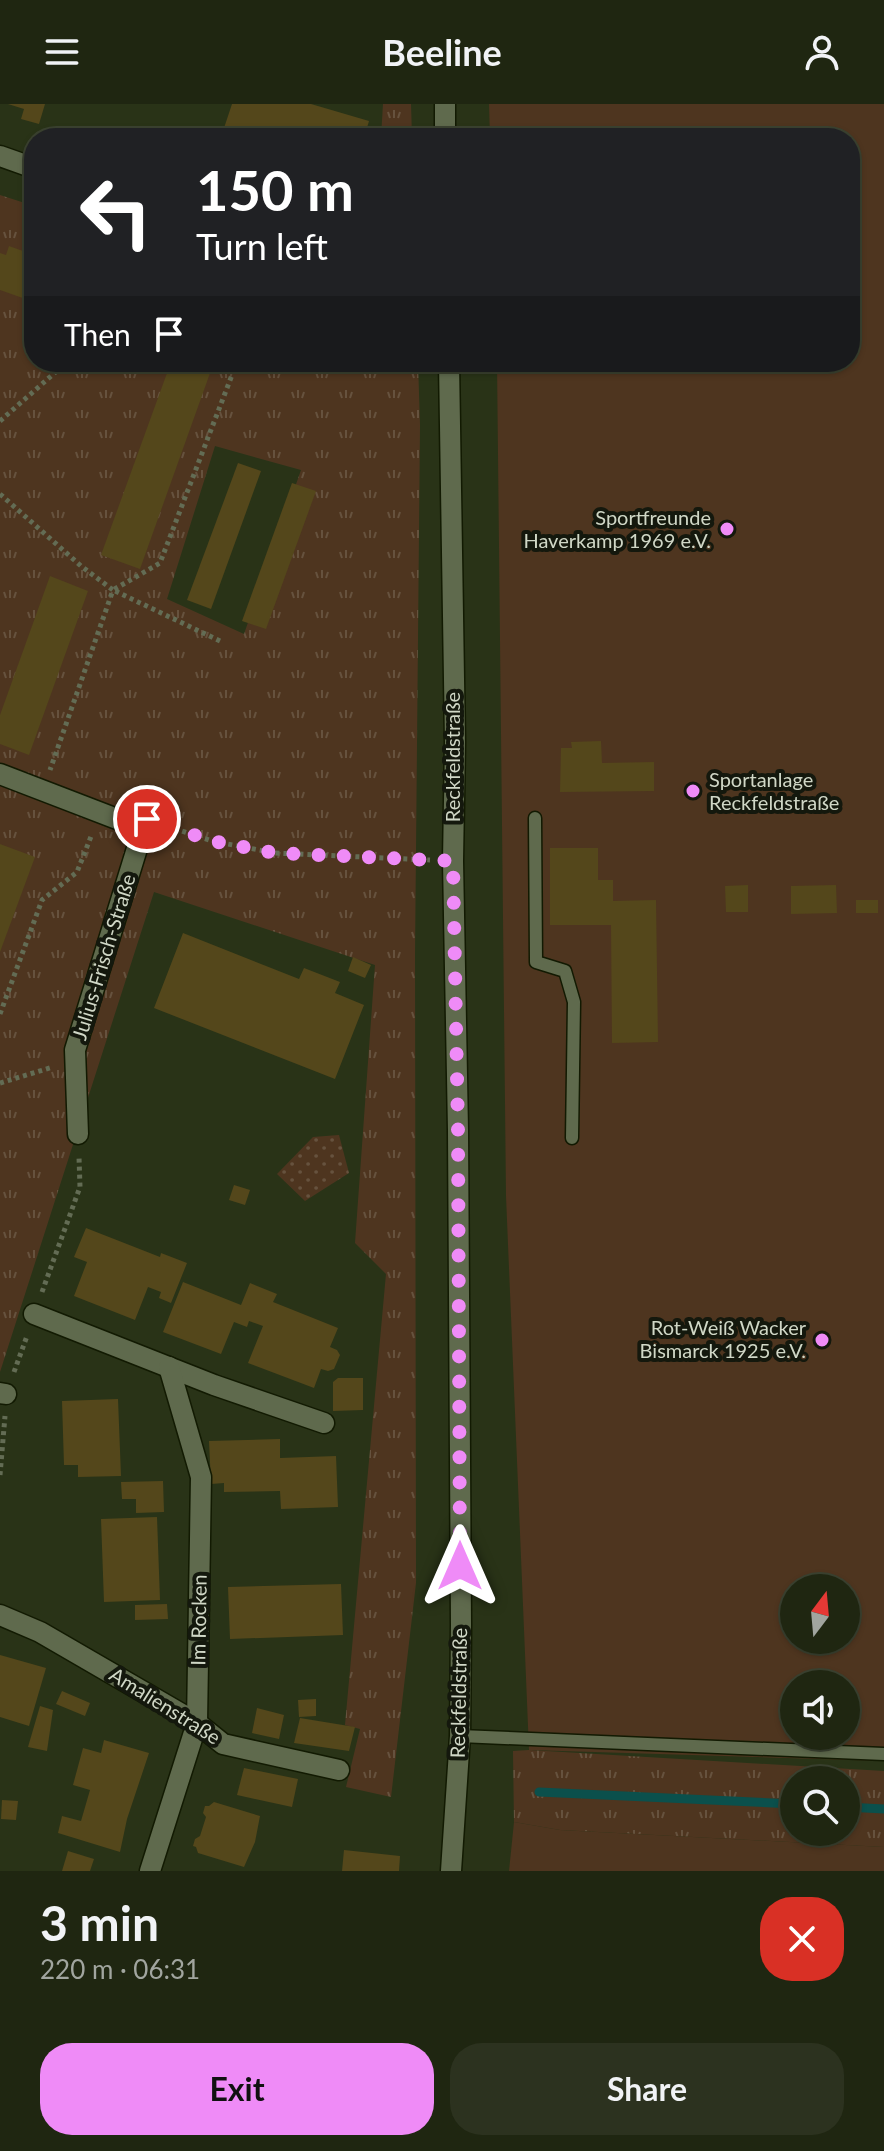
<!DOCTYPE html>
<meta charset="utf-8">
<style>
:root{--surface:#1f2611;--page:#2c321f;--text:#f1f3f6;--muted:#a1a59f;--line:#3c4331;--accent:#ef8bf7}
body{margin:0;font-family:Lato,sans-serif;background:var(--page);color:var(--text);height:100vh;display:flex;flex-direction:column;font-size:30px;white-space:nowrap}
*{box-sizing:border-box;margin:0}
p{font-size:26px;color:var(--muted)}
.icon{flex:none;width:44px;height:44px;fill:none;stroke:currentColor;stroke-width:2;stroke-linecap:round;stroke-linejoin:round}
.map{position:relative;height:1767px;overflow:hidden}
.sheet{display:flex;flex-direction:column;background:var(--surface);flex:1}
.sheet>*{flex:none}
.guide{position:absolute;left:24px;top:24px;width:836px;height:244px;border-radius:32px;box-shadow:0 2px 6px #0004,0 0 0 2px var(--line);background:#202124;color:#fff;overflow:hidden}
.needle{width:52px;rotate:16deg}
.tools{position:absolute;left:780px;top:1470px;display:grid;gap:16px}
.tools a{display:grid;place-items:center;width:80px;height:80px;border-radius:50%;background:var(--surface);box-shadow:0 2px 6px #0004,0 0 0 2px var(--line);font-size:40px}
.pin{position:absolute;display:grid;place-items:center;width:68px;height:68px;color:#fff;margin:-34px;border:4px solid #fff;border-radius:50%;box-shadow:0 2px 8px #0007}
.me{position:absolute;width:88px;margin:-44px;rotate:0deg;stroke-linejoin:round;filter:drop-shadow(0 0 6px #0008)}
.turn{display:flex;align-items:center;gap:28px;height:168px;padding:0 40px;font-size:36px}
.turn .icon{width:104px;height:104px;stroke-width:2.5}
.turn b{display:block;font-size:56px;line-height:68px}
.then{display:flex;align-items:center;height:76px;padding:0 40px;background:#0003;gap:16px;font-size:30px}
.round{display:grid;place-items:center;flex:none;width:84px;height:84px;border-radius:32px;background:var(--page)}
.headline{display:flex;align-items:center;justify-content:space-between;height:136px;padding:0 40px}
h1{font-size:48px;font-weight:700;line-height:60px}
.primary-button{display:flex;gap:16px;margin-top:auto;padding:16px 40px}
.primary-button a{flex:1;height:92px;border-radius:32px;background:var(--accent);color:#111;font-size:32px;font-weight:700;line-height:92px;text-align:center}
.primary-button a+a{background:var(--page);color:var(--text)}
header{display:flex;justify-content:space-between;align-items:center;height:104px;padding:0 40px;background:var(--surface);font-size:36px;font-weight:700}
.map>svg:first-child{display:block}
.grass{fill:url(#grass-tufts);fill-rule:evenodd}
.park{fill:url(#park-dots)}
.garden{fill:#4e351f;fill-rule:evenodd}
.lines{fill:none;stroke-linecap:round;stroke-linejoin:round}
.stream{stroke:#0b504c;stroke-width:9}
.building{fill:#54471b}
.service-casing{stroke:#121a02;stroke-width:15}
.minor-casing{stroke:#121a02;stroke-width:23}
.tertiary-casing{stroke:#121a02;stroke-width:23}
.path{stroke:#636c54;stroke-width:5;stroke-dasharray:4 4;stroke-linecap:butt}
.service{stroke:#5f6a4d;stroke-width:12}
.minor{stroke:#5f6a4d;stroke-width:20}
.tertiary{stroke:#5f6a4d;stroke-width:20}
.route{stroke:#ef8bf7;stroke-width:14;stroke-dasharray:0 25.2}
.poi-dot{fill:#ef8bf7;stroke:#14180d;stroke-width:3}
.labels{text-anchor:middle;stroke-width:8;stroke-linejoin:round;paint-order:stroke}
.poi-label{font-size:20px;fill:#d0d7c6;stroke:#14180d;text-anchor:end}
.street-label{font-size:20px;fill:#d0d7c6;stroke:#14180d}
</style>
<header><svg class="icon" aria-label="menu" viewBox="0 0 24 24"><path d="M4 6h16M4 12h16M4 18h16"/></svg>Beeline<svg class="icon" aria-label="person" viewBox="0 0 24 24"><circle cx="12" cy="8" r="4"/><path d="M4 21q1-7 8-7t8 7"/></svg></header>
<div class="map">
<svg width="884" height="1767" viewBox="0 0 884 1767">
<defs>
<pattern id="grass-tufts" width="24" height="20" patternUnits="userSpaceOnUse" patternTransform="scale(2)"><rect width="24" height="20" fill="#4e351f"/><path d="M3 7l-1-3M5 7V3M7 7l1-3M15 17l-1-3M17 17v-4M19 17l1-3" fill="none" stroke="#66523e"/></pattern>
<pattern id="park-dots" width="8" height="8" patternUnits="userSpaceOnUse" patternTransform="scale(2)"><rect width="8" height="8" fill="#4e351f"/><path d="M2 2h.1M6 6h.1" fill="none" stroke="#66523e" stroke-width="1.8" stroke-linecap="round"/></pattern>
</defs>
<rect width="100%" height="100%" fill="#293317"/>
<g class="grass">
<polygon points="383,0 411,0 412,34 381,34"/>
<path d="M0 91 34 102V258H418L420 321 415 850 416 1479 391 1693 346 1683 360 1625 345 1621 386 1170 355 1139 375 861 154 788 0 1268ZM215 342 301 366 244 530 167 495Z"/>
<path d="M529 1646 884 1667V1743L560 1726 514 1718 513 1647ZM794 1676H846V1728H794Z"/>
</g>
<polygon class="park" points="339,1031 349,1069 305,1097 277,1070 313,1033"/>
<g class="garden">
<path d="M489 0H884V1657L529 1646 506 1092 497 258H850V34H490ZM794 1484H846V1536H794ZM794 1580H846V1632H794Z"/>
<polygon points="514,1718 560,1726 884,1743 884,1767 509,1767"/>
</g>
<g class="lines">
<g class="stream">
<polyline points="539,1688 794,1700"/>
<polyline points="846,1703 884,1705"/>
</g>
</g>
<g class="building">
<polygon points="8,0 45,0 39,20 21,15 24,5"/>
<polygon points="232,0 311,0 369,17 364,34 236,34 222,30"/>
<polygon points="9,142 34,151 34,198 0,186 0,149 6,151"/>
<polygon points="171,258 214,258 140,465 101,451"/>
<polygon points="238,359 261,367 211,505 187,496"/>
<polygon points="292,379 316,387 266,525 242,517"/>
<polygon points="50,472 88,487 29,651 0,640 0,611"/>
<polygon points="601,637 602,659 654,658 654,687 560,688 561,644 572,644 571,638"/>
<polygon points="0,740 35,753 0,848"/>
<polygon points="550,744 598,744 598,776 613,776 613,797 656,796 658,938 612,939 611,821 550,821"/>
<polygon points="748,781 748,808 726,808 725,782"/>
<polygon points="836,781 837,809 791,810 791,782"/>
<rect x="856" y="796" width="22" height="13"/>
<polygon points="183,829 299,875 304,864 340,878 335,889 364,901 335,975 154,904"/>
<polygon points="353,853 371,861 365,874 348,867"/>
<polygon points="234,1081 250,1086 245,1101 229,1096"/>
<polygon points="86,1124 160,1153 161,1149 187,1159 171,1199 159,1194 161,1188 148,1183 135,1216 74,1192 87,1158 74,1153"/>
<polygon points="183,1178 241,1201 250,1179 277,1190 273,1198 338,1224 330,1243 337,1246 340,1251 334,1265 328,1267 321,1265 314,1284 248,1259 263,1222 249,1217 247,1223 234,1218 221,1250 163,1228"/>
<polygon points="338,1274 363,1274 363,1306 333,1307 333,1278"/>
<polygon points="118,1295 121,1372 78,1373 78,1361 64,1361 62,1297"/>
<polygon points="280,1335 280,1354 336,1352 338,1403 281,1405 280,1387 224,1388 224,1379 211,1380 209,1337"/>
<polygon points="163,1377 164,1408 136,1409 136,1395 122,1395 121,1378"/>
<polygon points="157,1413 160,1496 104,1498 101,1415"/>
<polygon points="341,1480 343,1531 230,1535 228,1483"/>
<polygon points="167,1500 168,1515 135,1516 135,1501"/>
<polygon points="0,1551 46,1564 29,1622 0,1613"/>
<polygon points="62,1587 90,1599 85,1612 56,1600"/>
<polygon points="316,1595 316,1612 299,1613 298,1596"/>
<polygon points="40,1602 53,1606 47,1647 28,1643"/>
<polygon points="257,1604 284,1611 279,1635 252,1629"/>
<polygon points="300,1614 355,1623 349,1647 294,1639"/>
<polygon points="104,1636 149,1649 127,1715 120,1748 58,1729 62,1712 81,1717 90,1686 73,1681 83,1644 101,1649"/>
<polygon points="244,1664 298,1675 292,1703 237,1691"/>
<polygon points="2,1696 18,1697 16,1716 1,1715"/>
<polygon points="214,1698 260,1712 255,1738 244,1763 198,1749 196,1743 193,1742 195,1735 200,1732 206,1713 203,1709 205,1702 209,1702"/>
<polygon points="344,1746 400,1752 399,1767 342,1767"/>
<polygon points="68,1747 94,1755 90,1767 62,1767"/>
</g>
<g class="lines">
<defs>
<g id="service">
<polyline points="535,714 536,858 565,867 574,898 572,1034"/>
<polyline points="460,1632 884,1650"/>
</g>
<g id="minor">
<polyline points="0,52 34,64"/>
<polyline points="0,670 143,725 75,946 78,1030"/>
<polyline points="34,1210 214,1281 324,1319"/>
<polyline points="0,1289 6,1290"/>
<polyline points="0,1511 40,1528 197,1619 223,1640 339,1666"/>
<polyline points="150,1767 197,1619 201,1373 169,1263"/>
</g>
<g id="tertiary">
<polyline points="445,0 445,34"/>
<polyline points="449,258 455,638 453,757 458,1026 461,1521 460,1632 451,1767"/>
</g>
</defs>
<use href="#service" class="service-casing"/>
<use href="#minor" class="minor-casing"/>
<use href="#tertiary" class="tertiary-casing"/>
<g class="path">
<polyline points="0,317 67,258"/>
<polyline points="0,390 81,462 113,486 50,666"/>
<polyline points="220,537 113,486 160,459 237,258"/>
<polyline points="167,722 212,737 275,749 430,756"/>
<polyline points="0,910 42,796 77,768 92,730"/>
<polyline points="0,979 53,963"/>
<polyline points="42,1188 80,1083 79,1053"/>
<polyline points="14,1268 27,1232"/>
<polyline points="0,1371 5,1312"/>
</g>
<use href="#service" class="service"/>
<use href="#minor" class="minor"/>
<use href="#tertiary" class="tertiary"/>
</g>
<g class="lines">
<polyline class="route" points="147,715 212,737 275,749 453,757 458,1026 460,1462"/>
</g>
<g class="poi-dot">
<circle cx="727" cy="425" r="8"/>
<circle cx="693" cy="687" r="8"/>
<circle cx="822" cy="1236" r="8"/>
</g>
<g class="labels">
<g class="poi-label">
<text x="711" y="421">Sportfreunde<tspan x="711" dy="23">Haverkamp 1969 e.V.</tspan></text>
<text x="709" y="683" text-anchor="start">Sportanlage<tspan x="709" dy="23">Reckfeldstraße</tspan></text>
<text x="806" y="1231">Rot-Weiß Wacker<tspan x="806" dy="23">Bismarck 1925 e.V.</tspan></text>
</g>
<g class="street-label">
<text transform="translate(453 653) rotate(-90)" y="7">Reckfeldstraße</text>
<text transform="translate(104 853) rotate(-73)" y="7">Julius-Frisch-Straße</text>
<text transform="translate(199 1516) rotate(-89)" y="7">Im Rocken</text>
<text transform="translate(459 1589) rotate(-89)" y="7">Reckfeldstraße</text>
<text transform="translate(165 1602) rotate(32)" y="7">Amalienstraße</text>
</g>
</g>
</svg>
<div class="tools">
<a><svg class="needle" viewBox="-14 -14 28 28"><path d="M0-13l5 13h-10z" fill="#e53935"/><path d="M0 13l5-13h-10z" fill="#a1a59f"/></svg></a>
<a><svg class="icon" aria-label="sound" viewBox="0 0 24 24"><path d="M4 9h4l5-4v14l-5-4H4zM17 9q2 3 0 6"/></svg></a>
<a><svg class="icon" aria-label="search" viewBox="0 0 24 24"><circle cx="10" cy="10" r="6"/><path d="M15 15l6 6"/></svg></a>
</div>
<div class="pin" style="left:147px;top:715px;background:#d93025"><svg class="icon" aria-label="arrive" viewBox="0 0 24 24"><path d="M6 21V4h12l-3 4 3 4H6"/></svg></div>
<svg class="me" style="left:460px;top:1462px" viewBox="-20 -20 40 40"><path d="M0-17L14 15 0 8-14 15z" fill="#ef8bf7" stroke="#fff" stroke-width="4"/></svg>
<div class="guide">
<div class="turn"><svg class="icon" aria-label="left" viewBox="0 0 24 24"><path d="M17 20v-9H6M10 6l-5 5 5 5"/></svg><div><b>150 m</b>Turn left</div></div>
<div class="then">Then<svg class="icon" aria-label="arrive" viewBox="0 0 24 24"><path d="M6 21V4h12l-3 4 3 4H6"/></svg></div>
</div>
</div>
<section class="sheet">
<div class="headline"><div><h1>3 min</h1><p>220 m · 06:31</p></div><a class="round" style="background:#d93025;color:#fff"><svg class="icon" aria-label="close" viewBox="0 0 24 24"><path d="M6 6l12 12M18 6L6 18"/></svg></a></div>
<div class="primary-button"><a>Exit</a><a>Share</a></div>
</section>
